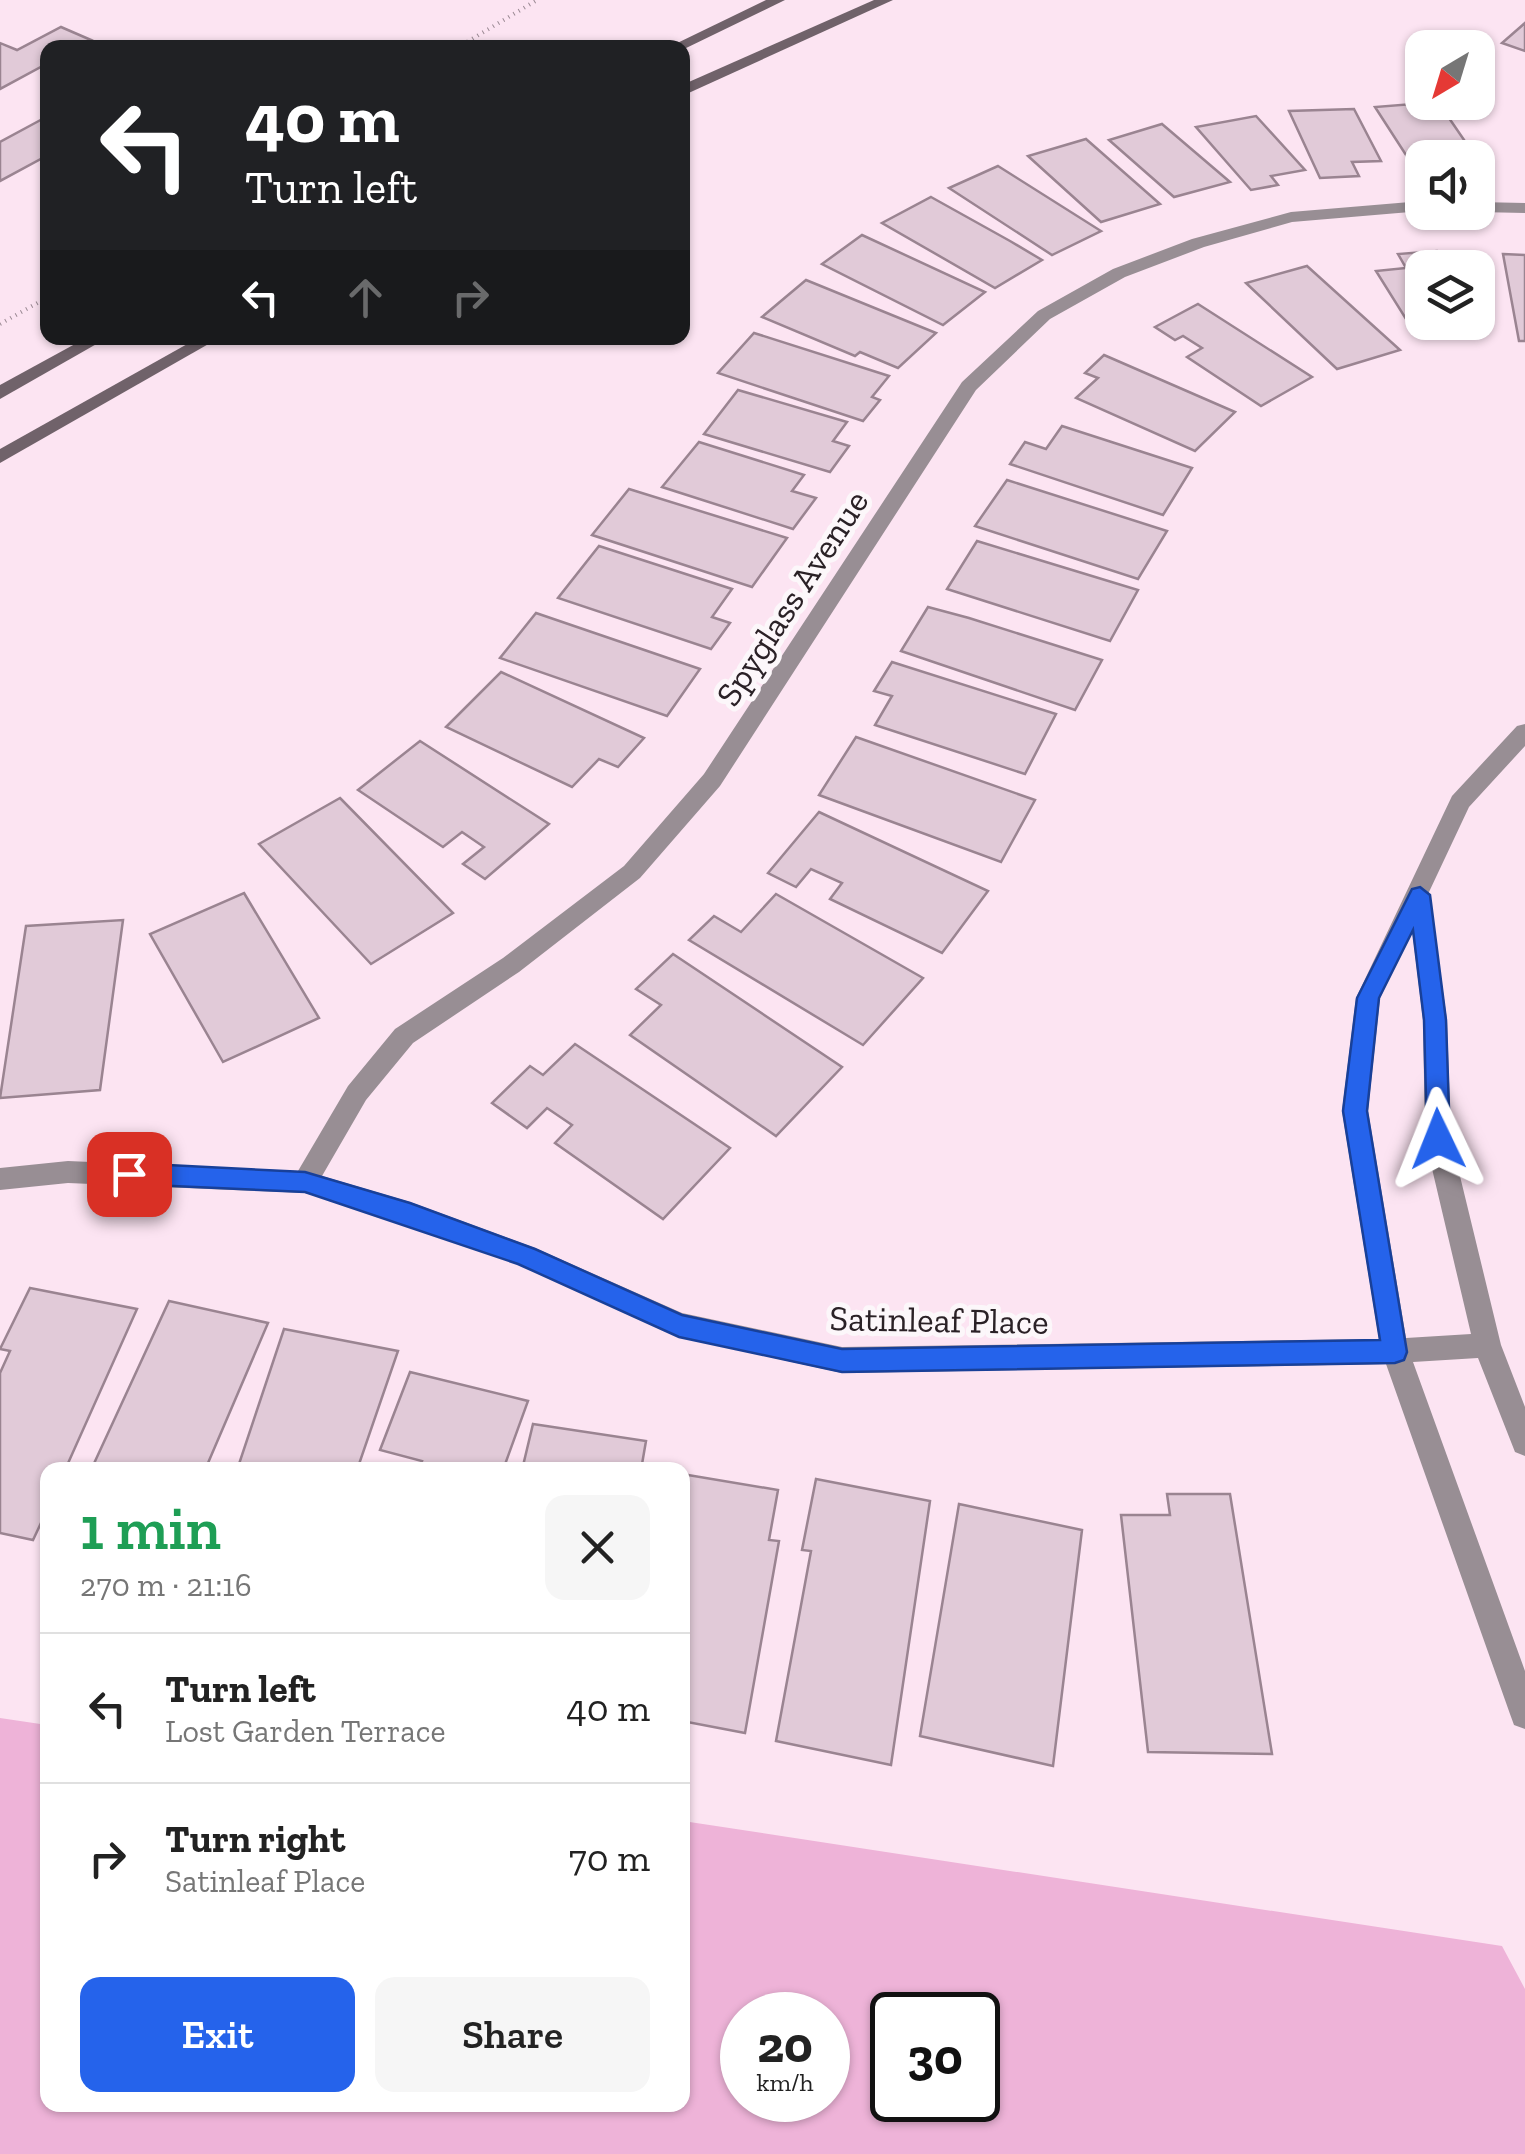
<!DOCTYPE html>
<meta charset="utf-8">
<style>
:root{--surface:#fff;--page:#f6f6f6;--text:#222;--muted:#767676;--line:#e0e0e0;--accent:#2563eb}
body{margin:0;font-family:"Zilla Slab",serif;background:var(--page);color:var(--text);height:100vh;display:flex;flex-direction:column;font-size:38px;white-space:nowrap}
*{box-sizing:border-box;margin:0}
p{font-size:32px;color:var(--muted)}
.icon{flex:none;width:55px;height:55px;fill:none;stroke:currentColor;stroke-width:2;stroke-linecap:round;stroke-linejoin:round}
.map{position:relative;flex:1;overflow:hidden}
.details{position:absolute;left:40px;top:1462px;width:650px;height:650px;display:flex;flex-direction:column;background:var(--surface);border-radius:20px;box-shadow:0 2px 8px #0004}
.details>*{flex:none}
.banner{position:absolute;left:40px;top:40px;width:650px;height:305px;border-radius:20px;box-shadow:0 2px 8px #0004;background:#202124;color:#fff;overflow:hidden}
.needle{width:65px;rotate:218deg}
.fabs{position:absolute;left:1405px;top:30px;display:grid;gap:20px}
.fabs a{display:grid;place-items:center;width:90px;height:90px;border-radius:20px;background:var(--surface);box-shadow:0 2px 8px #0004;font-size:50px}
.speed{position:absolute;left:720px;top:1992px;display:flex;gap:20px;font-size:50px;font-weight:700;text-align:center}
.speed>*{display:grid;place-content:center;width:130px;height:130px;border-radius:50%;background:var(--surface);box-shadow:0 2px 8px #0004;line-height:1}
.speed small{font-size:25px;font-weight:400}
.speed .limit{border:5px solid #111;border-radius:15px;background:#fff;color:#111}
.pin{position:absolute;display:grid;place-items:center;width:85px;height:85px;color:#fff;margin:-42px;border-radius:20px;box-shadow:0 5px 15px #0006}
.me{position:absolute;width:110px;margin:-55px;rotate:358deg;stroke-linejoin:round;filter:drop-shadow(0 0 8px #0008)}
.turn{display:flex;align-items:center;gap:35px;height:210px;padding:0 40px;font-size:45px}
.turn .icon{width:130px;height:130px;stroke-width:2.5}
.turn b{display:block;font-size:70px;line-height:85px}
.lanes{display:flex;align-items:center;height:95px;padding:0 40px;background:#0003;justify-content:center;gap:50px;direction:ltr}
.lanes .off{opacity:.35}
.round{display:grid;place-items:center;flex:none;width:105px;height:105px;border-radius:20px;background:var(--page)}
.head{display:flex;align-items:center;justify-content:space-between;height:170px;padding:0 40px}
h1{font-size:60px;font-weight:600;line-height:75px;color:#1e9e55}
.cta{display:flex;gap:20px;margin-top:auto;padding:20px 40px}
.cta a{flex:1;height:115px;border-radius:20px;background:var(--accent);color:#fff;font-size:40px;font-weight:600;line-height:115px;text-align:center}
.cta a+a{background:var(--page);color:var(--text)}
ul{padding:0;list-style:none}
li{display:flex;align-items:center;gap:30px;height:150px;padding:0 40px;border-top:2px solid var(--line)}
li div{flex:1}
li b{display:block;font-size:38px}
li em{font-style:normal}
.map>svg:first-child{display:block}
.green{fill:#eeb3d8;fill-rule:evenodd}
.building{fill:#e1cad8;stroke:#9a8491;stroke-width:2.5}
.lines{fill:none;stroke-linecap:round;stroke-linejoin:round}
.path{stroke:#9a8993;stroke-width:4;stroke-dasharray:1 5;stroke-linecap:butt}
.minor{fill:#988e94;fill-rule:evenodd}
.secondary{fill:#70626a;fill-rule:evenodd}
.route{fill:#2563eb;stroke:#184099;stroke-width:2.5}
.labels{text-anchor:middle;stroke-width:10;stroke-linejoin:round;paint-order:stroke}
.street-label{font-size:35px;fill:#2a2126;stroke:#fcf7fa}
</style>
<div class="map">
<svg width="1525" height="2154" viewBox="0 0 1525 2154">
<rect width="100%" height="100%" fill="#fce4f2"/>
<path class="green" d="M0 1718 47 1725 48 2105H682L683 1821 1502 1946 1525 1989V2154H0ZM742 2015H828V2100H742ZM892 2015H978V2100H892Z"/>
<g class="building">
<polygon points="1525,23 1525,51 1502,43"/>
<polygon points="61,27 91,40 77,48 48,48 48,63 0,89 0,43 17,50"/>
<polygon points="1438,102 1473,153 1422,158 1422,172 1417,172 1375,107"/>
<polygon points="1354,109 1381,161 1352,162 1359,176 1320,178 1289,111"/>
<polygon points="48,116 48,155 0,181 0,142"/>
<polygon points="1256,116 1305,170 1271,176 1278,185 1251,190 1196,127"/>
<polygon points="1162,124 1230,182 1174,197 1109,140"/>
<polygon points="1086,139 1160,204 1101,222 1028,156"/>
<polygon points="998,166 1101,231 1052,255 949,188"/>
<polygon points="931,197 1010,241 1042,260 995,288 882,223"/>
<polygon points="862,235 985,292 943,325 822,264"/>
<polygon points="1437,251 1448,268 1422,268 1422,322 1478,322 1478,312 1488,327 1416,335 1376,271 1406,268 1398,254"/>
<polygon points="1503,254 1525,255 1525,341 1519,341"/>
<polygon points="1307,266 1400,350 1337,369 1246,283"/>
<polygon points="806,280 936,333 898,368 860,352 855,356 762,317"/>
<polygon points="1198,304 1312,377 1261,406 1187,357 1202,348 1183,336 1175,340 1155,327"/>
<polygon points="754,333 889,376 872,397 880,400 863,421 718,373"/>
<polygon points="1104,355 1235,412 1195,451 1076,398 1098,378 1085,373"/>
<polygon points="738,390 847,422 833,441 849,446 830,472 704,434"/>
<polygon points="1062,426 1192,468 1163,515 1010,464 1025,442 1046,449"/>
<polygon points="699,442 804,475 792,491 816,498 793,529 662,487"/>
<polygon points="1007,480 1167,531 1138,579 975,526"/>
<polygon points="629,489 787,538 752,587 592,535"/>
<polygon points="977,541 1138,590 1110,641 947,589"/>
<polygon points="599,546 732,589 712,617 730,623 711,649 558,598"/>
<polygon points="928,607 969,618 1102,660 1075,710 901,651"/>
<polygon points="536,613 700,669 667,716 500,658"/>
<polygon points="892,662 1056,714 1025,774 875,725 892,696 874,691"/>
<polygon points="501,672 644,738 618,767 599,759 572,787 446,727"/>
<polygon points="856,737 1035,800 1001,862 819,795"/>
<polygon points="420,741 549,824 485,879 463,864 484,847 462,832 443,847 358,790"/>
<polygon points="340,798 453,913 371,964 259,844"/>
<polygon points="819,812 988,891 942,953 830,899 842,883 811,869 796,887 768,873"/>
<polygon points="244,893 319,1018 223,1062 150,934"/>
<polygon points="776,894 923,978 863,1045 689,940 714,916 741,932"/>
<polygon points="123,920 100,1090 0,1098 26,926"/>
<polygon points="673,954 842,1067 776,1136 630,1035 661,1005 636,989"/>
<polygon points="575,1044 730,1148 663,1219 555,1143 572,1125 547,1108 527,1128 492,1103 530,1066 543,1075"/>
<polygon points="30,1288 137,1309 65,1470 48,1470 48,1508 33,1540 0,1533 0,1373 10,1351 0,1349"/>
<polygon points="169,1301 268,1323 205,1470 91,1470"/>
<polygon points="284,1329 398,1351 357,1470 237,1470"/>
<polygon points="410,1372 528,1401 503,1470 418,1470 422,1461 380,1450"/>
<polygon points="533,1424 646,1441 641,1470 522,1470"/>
<polygon points="682,1474 778,1490 769,1540 779,1541 745,1733 682,1721"/>
<polygon points="816,1479 930,1501 891,1765 776,1741 811,1551 802,1550"/>
<polygon points="1167,1494 1230,1494 1272,1754 1148,1752 1121,1515 1170,1515"/>
<polygon points="959,1504 1082,1530 1053,1766 920,1736"/>
</g>
<g class="lines">
<g class="path">
<polyline points="457,48 537,0"/>
<polyline points="0,324 48,297"/>
</g>
<g class="minor">
<path d="M1422 201V211L1292 222 1204 247 1125 277 1050 319 976 390 720 786 640 878 519 972 413 1043 366 1100 322 1176 410 1202 535 1248 682 1313 842 1347 1379 1339 1342 1111 1356 998 1452 796 1517 726 1525 724V746L1469 807 1429 892 1447 1020 1451 1139 1501 1345 1525 1407V1456L1515 1452 1478 1358 1413 1362 1525 1671V1729L1514 1725 1510 1714 1386 1364 842 1373 679 1337 517 1264 408 1224 305 1193 68 1183 0 1190V1168L68 1161 298 1171 348 1086 395 1029 503 958 624 866 704 774 962 382 1038 311 1113 269 1192 239 1291 212ZM1412 929 1423 1020 1425 1139 1471 1334 1406 1338 1368 1111 1380 998Z"/>
<polygon points="1478,202 1525,203 1525,213 1478,212"/>
</g>
<g class="secondary">
<polygon points="766,0 785,0 682,50 667,48"/>
<polygon points="874,0 893,0 682,96 682,85"/>
<polygon points="86,338 107,338 0,399 0,385"/>
<polygon points="198,338 219,338 0,463 0,449"/>
</g>
</g>
<polygon class="route" points="1420,887 1430,895 1446,1020 1450,1139 1438,1149 1427,1139 1424,1020 1413,930 1379,998 1367,1111 1407,1352 1404,1360 1395,1363 842,1372 679,1337 518,1264 305,1192 129,1184 117,1174 129,1163 305,1172 410,1203 535,1249 682,1315 842,1349 1380,1340 1343,1111 1357,998 1412,889"/>
<g class="labels">
<g class="street-label">
<text transform="translate(792 598) rotate(-57)" y="12">Spyglass Avenue</text>
<text transform="translate(939 1320) rotate(1)" y="12">Satinleaf Place</text>
</g>
</g>
</svg>
<div class="fabs">
<a><svg class="needle" viewBox="-14 -14 28 28"><path d="M0-13l5 13h-10z" fill="#e53935"/><path d="M0 13l5-13h-10z" fill="#767676"/></svg></a>
<a><svg class="icon" aria-label="sound" viewBox="0 0 24 24"><path d="M4 9h4l5-4v14l-5-4H4zM17 9q2 3 0 6"/></svg></a>
<a><svg class="icon" aria-label="layers" viewBox="0 0 24 24"><path d="M12 4l9 5-9 5-9-5zM3 14l9 5 9-5"/></svg></a>
</div>
<div class="speed"><div>20<small>km/h</small></div><div class="limit">30</div></div>
<div class="pin" style="left:129px;top:1174px;background:#d93025"><svg class="icon" aria-label="arrive" viewBox="0 0 24 24"><path d="M6 21V4h12l-3 4 3 4H6"/></svg></div>
<svg class="me" style="left:1438px;top:1139px" viewBox="-20 -20 40 40"><path d="M0-17L14 15 0 8-14 15z" fill="#2563eb" stroke="#fff" stroke-width="4"/></svg>
<div class="banner">
<div class="turn"><svg class="icon" aria-label="left" viewBox="0 0 24 24"><path d="M17 20v-9H6M10 6l-5 5 5 5"/></svg><div><b>40 m</b>Turn left</div></div>
<div class="lanes"><svg class="icon" aria-label="left" viewBox="0 0 24 24"><path d="M17 20v-9H6M10 6l-5 5 5 5"/></svg><svg class="icon off" aria-label="ahead" viewBox="0 0 24 24"><path d="M12 20V5M6 11l6-6 6 6"/></svg><svg class="icon off" aria-label="right" viewBox="0 0 24 24"><path d="M7 20v-9h11M14 6l5 5-5 5"/></svg></div>
</div>
<section class="details">
<div class="head"><div><h1>1 min</h1><p>270 m · 21:16</p></div><a class="round"><svg class="icon" aria-label="close" viewBox="0 0 24 24"><path d="M6 6l12 12M18 6L6 18"/></svg></a></div>
<ul>
<li><svg class="icon" aria-label="left" viewBox="0 0 24 24"><path d="M17 20v-9H6M10 6l-5 5 5 5"/></svg><div><b>Turn left</b><p>Lost Garden Terrace</p></div><em>40 m</em></li>
<li><svg class="icon" aria-label="right" viewBox="0 0 24 24"><path d="M7 20v-9h11M14 6l5 5-5 5"/></svg><div><b>Turn right</b><p>Satinleaf Place</p></div><em>70 m</em></li>
</ul>
<div class="cta"><a>Exit</a><a>Share</a></div>
</section>
</div>
